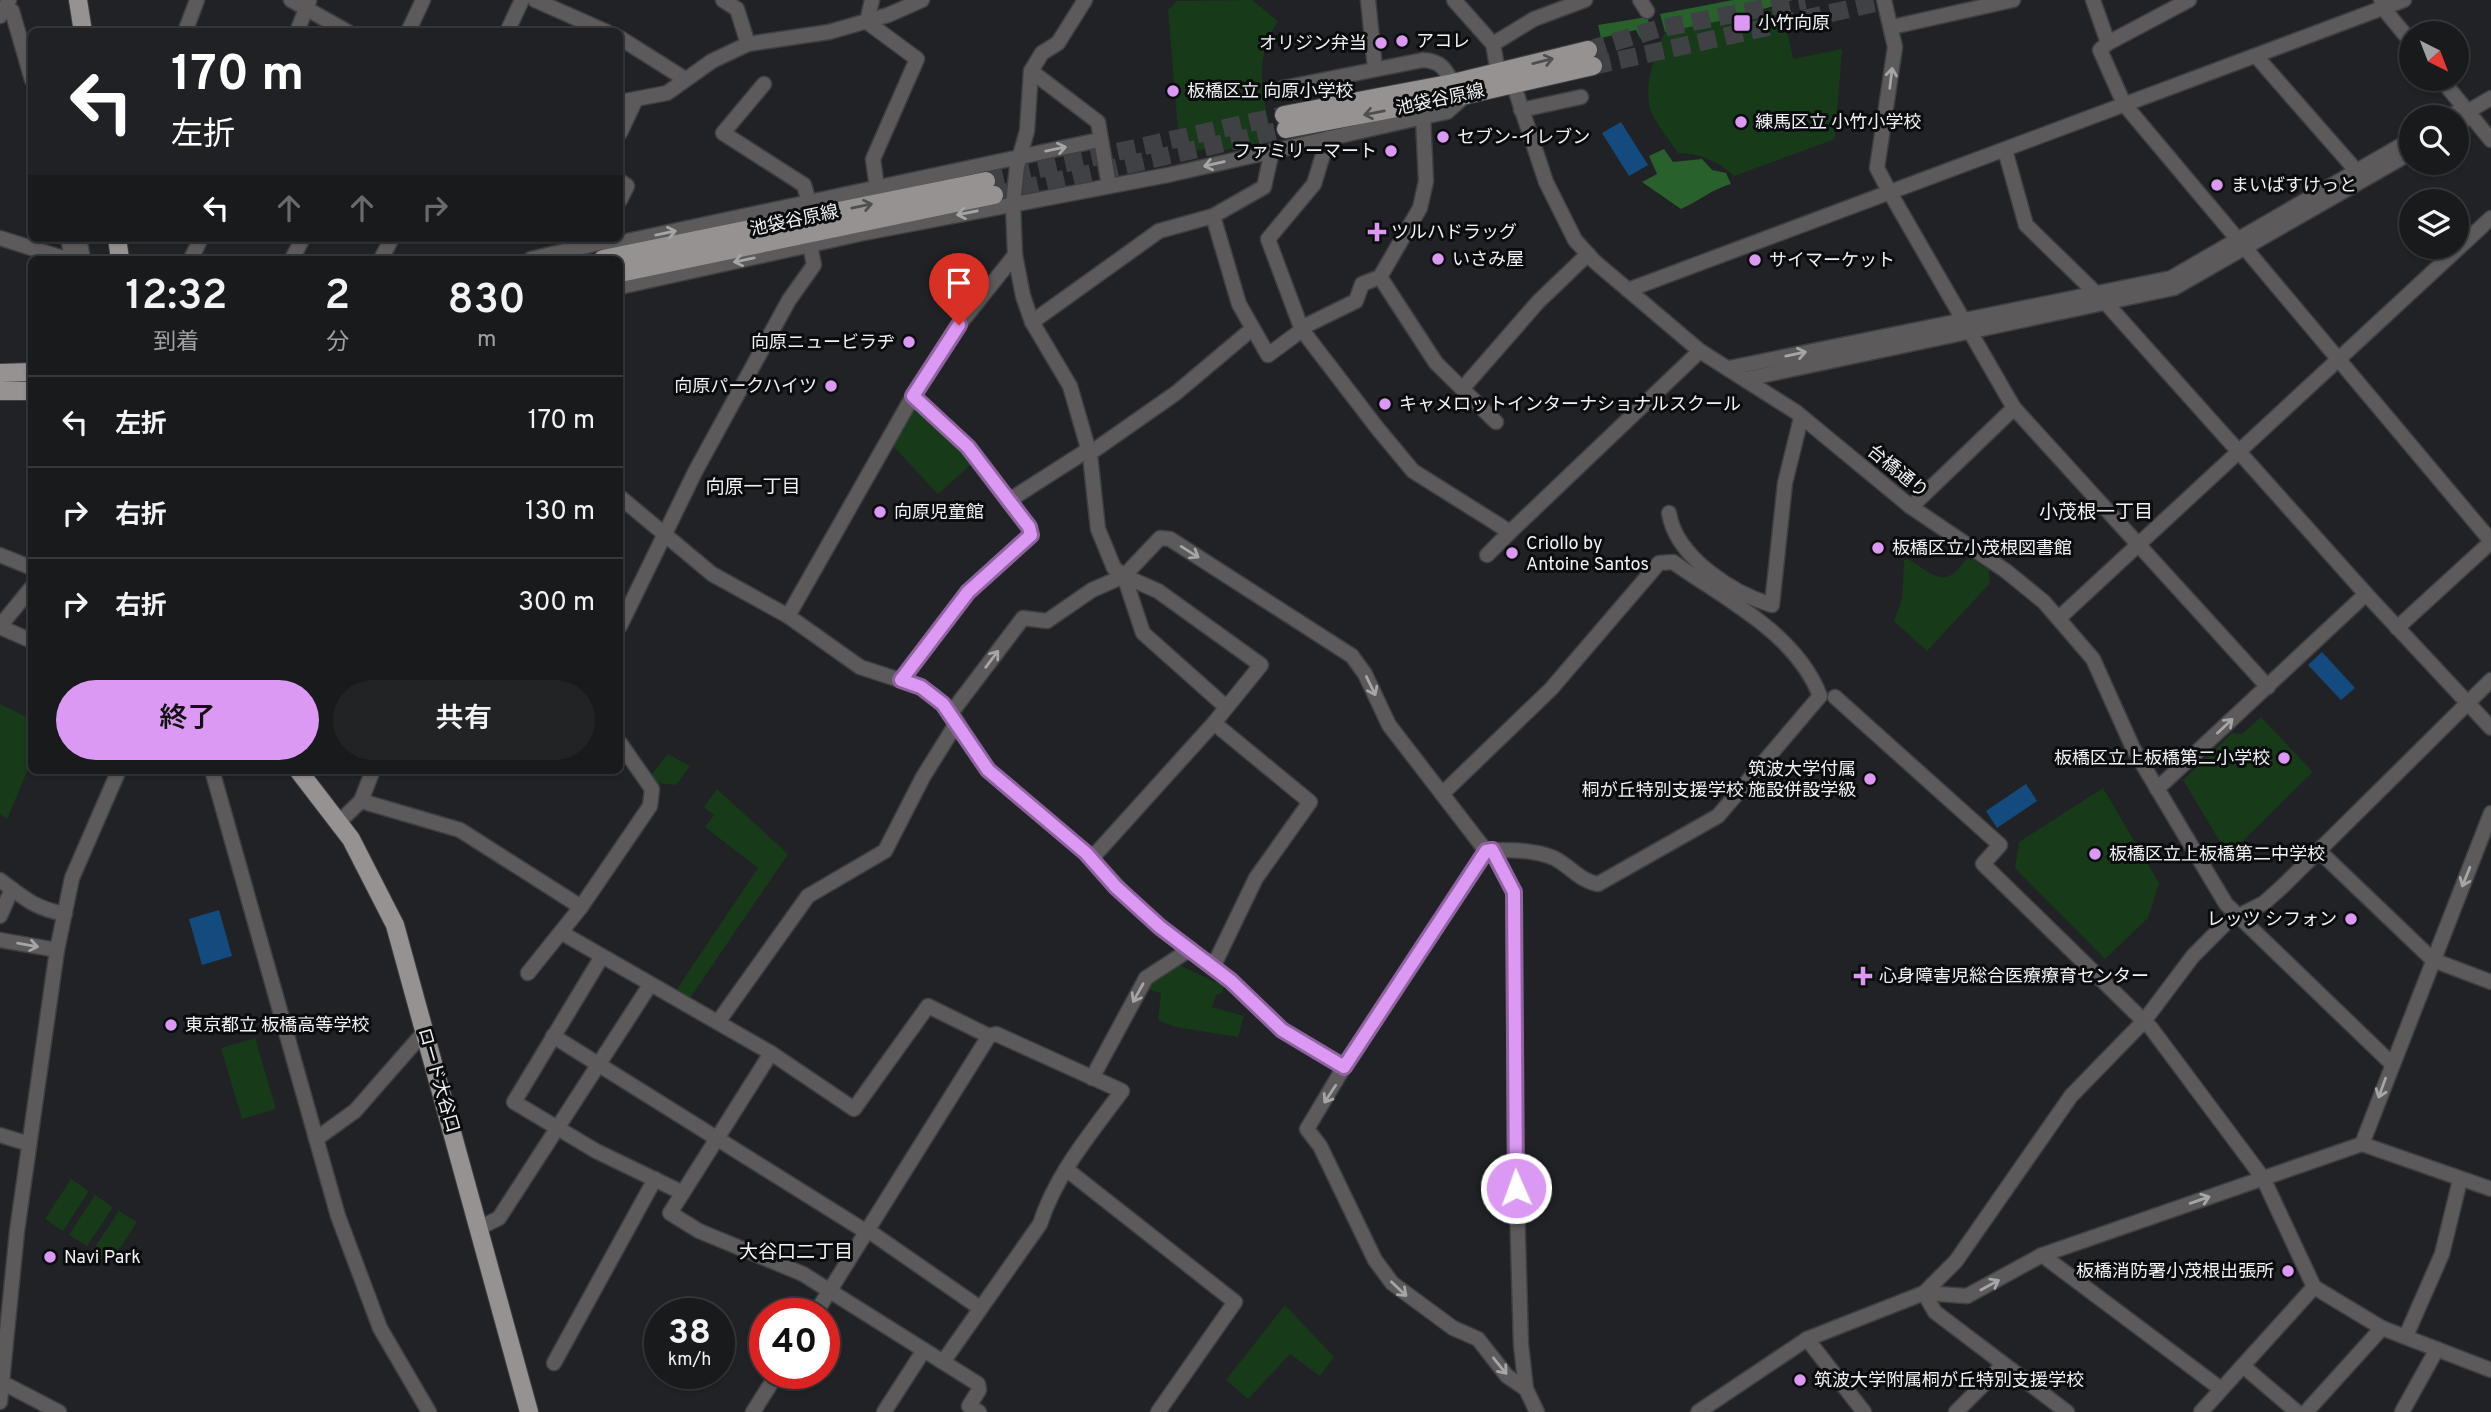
<!DOCTYPE html>
<html lang="ja">
<meta charset="utf-8">
<style>
:root{--surface:#191a1c;--page:#222325;--text:#f1f3f6;--muted:#9fa1a3;--line:#37383b;--accent:#dc99f4}
body{margin:0;font-family:Overpass,"Noto Sans JP",sans-serif;background:var(--page);color:var(--text);height:100vh;display:flex;flex-direction:column;font-size:26px;white-space:nowrap}
*{box-sizing:border-box;margin:0}
p{font-size:23px;color:var(--muted)}
.icon{flex:none;width:38px;height:38px;fill:none;stroke:currentColor;stroke-width:2;stroke-linecap:round;stroke-linejoin:round}
.map{position:relative;flex:1;overflow:hidden}
.details{position:absolute;left:28px;top:256px;width:595px;height:518px;display:flex;flex-direction:column;background:var(--surface);border-radius:10px;box-shadow:0 2px 5px #0004,0 0 0 2px var(--line)}
.details>*{flex:none}
.banner{position:absolute;left:28px;top:28px;width:595px;height:214px;border-radius:10px;box-shadow:0 2px 5px #0004,0 0 0 2px var(--line);background:#202124;color:#fff;overflow:hidden}
.needle{width:46px;rotate:138deg}
.buttons{position:absolute;left:2399px;top:21px;display:grid;gap:14px}
.buttons a{display:grid;place-items:center;width:70px;height:70px;border-radius:50%;background:var(--surface);box-shadow:0 2px 5px #0004,0 0 0 2px var(--line);font-size:35px}
.speed{position:absolute;left:644px;top:1298px;display:flex;gap:14px;font-size:35px;font-weight:700;text-align:center}
.speed>*{display:grid;place-content:center;width:91px;height:91px;border-radius:50%;background:var(--surface);box-shadow:0 2px 5px #0004,0 0 0 2px var(--line);line-height:1}
.speed small{font-size:18px;font-weight:400}
.speed .limit{border:10px solid #d22;background:#fff;color:#111}
.pin{position:absolute;display:grid;place-items:center;width:60px;height:60px;color:#fff;margin:-72px -30px;border-radius:50% 50% 50% 0;rotate:-45deg;box-shadow:0 0 7px #0007}
.pin .icon{rotate:45deg}
.me{position:absolute;width:77px;margin:-38px;rotate:358deg;stroke-linejoin:round;filter:drop-shadow(0 0 5px #0008)}
.turn{display:flex;align-items:center;gap:24px;height:147px;padding:0 28px;font-size:32px}
.turn .icon{width:91px;height:91px;stroke-width:2.5}
.turn b{display:block;font-size:49px;line-height:60px}
.lanes{display:flex;align-items:center;height:66px;padding:0 28px;background:#0003;justify-content:center;gap:35px;direction:ltr}
.lanes .off{opacity:.35}
.eta{display:flex;justify-content:space-evenly;align-items:center;height:119px;text-align:center}
.eta b{font-size:42px;font-weight:600;line-height:49px}
.action{display:flex;gap:14px;margin-top:auto;padding:14px 28px}
.action a{flex:1;height:80px;border-radius:42px;background:var(--accent);color:#111;font-size:28px;font-weight:600;line-height:80px;text-align:center}
.action a+a{background:var(--page);color:var(--text)}
ul{padding:0;list-style:none}
li{display:flex;align-items:center;gap:21px;height:91px;padding:0 28px;border-top:2px solid var(--line)}
li div{flex:1}
li b{display:block;font-size:26px}
li em{font-style:normal}
.map>svg:first-child{display:block}
.green{fill:#173a19}
.forest{fill:#28612b}
.water{fill:#144b7f}
.lines{fill:none;stroke-linecap:round;stroke-linejoin:round}
.major-tunnel{stroke:#404144;stroke-width:18;stroke-dasharray:18 9;stroke-linecap:butt}
.minor-casing{stroke:#3e3f42;stroke-width:17}
.major-casing{stroke:#3e3f42;stroke-width:20}
.minor{stroke:#5c5a5a;stroke-width:14}
.major{stroke:#969291;stroke-width:18}
.oneway{stroke:#504f4f}
.oneway2{stroke:#a6a6a7}
.route-casing{stroke:#8f639f;stroke-width:18}
.route{stroke:#dc99f4;stroke-width:12}
.poi-dot{fill:#dc99f4;stroke:#0b0c0d;stroke-width:2.5}
.labels{text-anchor:middle;stroke-width:6;stroke-linejoin:round;paint-order:stroke}
.poi-label{font-size:18px;fill:#f1f2f4;stroke:#0b0c0d;text-anchor:start}
.street-label{font-size:18px;fill:#f1f2f4;stroke:#0b0c0d}
.neighbourhood-label{font-size:19px;fill:#f1f2f4;stroke:#0b0c0d}
</style>
<div class="map">
<svg width="2491" height="1412" viewBox="0 0 2491 1412">
<rect width="100%" height="100%" fill="#212225"/>
<g class="green">
<path d="M1252 0 1278 21C1252 60 1263 98 1273 140L1212 153 1210 148 1180 154 1168 10 1177 1Z"/>
<path d="M1782 7 1793 59 1842 49 1835 139 1734 176C1718 161 1700 153 1678 153 1670 141 1660 129 1653 116 1641 92 1654 54 1665 32Z"/>
<polygon points="919,408 974,462 938,494 893,446 914,409"/>
<path d="M1968 557 1989 570 1990 583 1927 651 1894 621 1902 599 1904 560 1908 559C1937 577 1945 590 1968 557Z"/>
<polygon points="0,704 31,719 31,762 7,819 0,814"/>
<polygon points="2261,717 2313,772 2228,855 2183,780 2232,733 2242,734"/>
<polygon points="668,754 690,766 676,785 658,783 651,775"/>
<polygon points="2103,788 2159,883 2148,918 2105,959 2015,868 2019,842"/>
<polygon points="717,789 788,854 688,1001 675,992 758,868 705,827 714,815 704,807"/>
<polygon points="1179,965 1224,986 1222,993 1216,995 1212,1007 1244,1016 1238,1037 1175,1027 1158,1020 1161,993 1146,989 1152,980"/>
<polygon points="255,1038 276,1109 242,1119 221,1048"/>
<polygon points="71,1179 89,1191 63,1231 45,1219"/>
<polygon points="95,1195 113,1207 87,1246 69,1235"/>
<polygon points="119,1211 137,1222 111,1262 93,1250"/>
<polygon points="1285,1305 1334,1357 1320,1376 1290,1354 1248,1399 1226,1380"/>
</g>
<g class="forest">
<polygon points="1733,0 1793,0 1734,18 1665,32 1660,14"/>
<polygon points="1647,17 1654,35 1640,38 1636,30 1601,38 1598,25"/>
<path d="M1664 149 1673 162 1702 159 1712 170 1726 173 1731 184C1712 189 1699 201 1681 209L1642 182 1657 174 1649 156Z"/>
</g>
<g class="water">
<polygon points="1621,122 1648,165 1629,176 1602,133"/>
<polygon points="2322,652 2355,688 2341,700 2308,665"/>
<polygon points="2026,784 2037,801 1997,828 1986,811"/>
<polygon points="219,910 232,956 202,965 189,919"/>
</g>
<g class="lines">
<g class="major-tunnel">
<polyline points="1588,50 1657,29 1805,0"/>
<polyline points="1593,66 1889,0"/>
<polyline points="986,181 1284,115"/>
<polyline points="994,195 1286,129"/>
</g>
<defs>
<g id="minor">
<polyline points="291,0 348,32"/>
<polyline points="535,0 607,32"/>
<polyline points="723,0 737,9 748,44"/>
<polyline points="872,0 867,22 917,59 873,159 877,188"/>
<polyline points="1368,0 1375,68"/>
<polyline points="1454,0 1493,44 1498,72"/>
<polyline points="1640,0 1647,11"/>
<polyline points="1884,0 1895,47 1877,168 1889,191 2014,408 2268,687"/>
<polyline points="2093,0 2108,43"/>
<polyline points="2189,0 2108,43 2100,50 2124,104 2491,541"/>
<polyline points="2381,0 2383,8 2412,43"/>
<polyline points="12,11 32,80"/>
<polyline points="0,16 9,0"/>
<polyline points="1892,27 2013,0"/>
<polyline points="185,32 197,0"/>
<polyline points="297,32 309,1"/>
<polyline points="408,32 423,0"/>
<polyline points="507,32 522,0"/>
<polyline points="620,38 685,79"/>
<polyline points="1493,44 1534,19 1585,0"/>
<polyline points="2256,56 2361,176"/>
<polyline points="1031,71 1098,122 1109,186"/>
<polyline points="2441,79 2491,140"/>
<polyline points="1513,83 1546,182 1575,240 1594,261 1700,351 1796,412 1911,507 2006,571 2044,602 2093,659 2133,748 2226,904 2391,1063"/>
<polyline points="764,84 723,133 804,185 809,202"/>
<path d="M1283 88 1423 60C1441 61 1445 69 1453 83"/>
<polyline points="620,102 667,93 712,61 748,44 829,32 888,15 922,0"/>
<polyline points="1521,110 1581,97"/>
<polyline points="2467,112 2491,98"/>
<polyline points="1423,117 1426,181 1420,208 1380,277 1436,363 1496,422"/>
<polyline points="2449,117 2464,108"/>
<polyline points="2457,125 2471,116"/>
<polyline points="620,133 636,99"/>
<polyline points="1328,138 1314,184 1268,239 1302,330 1378,429 1413,471 1510,532 1700,351"/>
<polyline points="2005,150 2026,225 2105,302 2366,594"/>
<polyline points="1272,151 1264,187 1213,216 1239,304 1268,355 1302,330"/>
<polyline points="620,181 627,186 620,200"/>
<polyline points="0,238 66,259"/>
<polyline points="68,238 72,259"/>
<polyline points="79,238 83,259"/>
<polyline points="1015,255 1023,296 1032,322 1070,386 1090,455 1098,529 1114,568 1124,576 1158,591 1261,665 1214,723 1092,858"/>
<polyline points="606,258 627,241 1099,140"/>
<polyline points="191,259 201,238"/>
<polyline points="292,259 303,238"/>
<polyline points="381,259 392,238"/>
<polyline points="531,259 603,242 617,249"/>
<polyline points="620,287 864,233 1168,175 1423,117 1447,112 1466,95"/>
<polyline points="1628,290 2404,0"/>
<polyline points="1032,322 1159,231 1213,216"/>
<polyline points="1301,328 1356,301 1362,284 1380,277"/>
<polyline points="1729,368 2171,278 2412,139"/>
<polyline points="1746,379 2174,288 2412,152"/>
<polyline points="1463,388 1538,302 1588,254"/>
<polyline points="913,396 968,447 1008,501"/>
<polyline points="620,497 712,574 788,616 860,667 921,687 934,696 951,713 988,770 1086,853 1130,900 1160,927 1231,980 1282,1030 1344,1067"/>
<polyline points="1911,507 2014,408"/>
<path d="M1669 513C1676 557 1732 593 1772 605L1785 483 1801 418"/>
<polyline points="0,555 32,568"/>
<polyline points="1487,555 1510,532"/>
<polyline points="1124,576 1143,633 1226,707"/>
<polyline points="788,616 913,396 959,325 1015,255 1013,204 1017,166 1027,131 1031,71 1042,53 1058,43 1085,0"/>
<polyline points="2059,618 2491,218"/>
<polyline points="0,626 32,587"/>
<polyline points="620,626 695,472 789,300 814,265 810,245"/>
<polyline points="0,627 32,641"/>
<polyline points="2397,628 2491,542"/>
<polyline points="901,680 968,592 1031,535 1029,527 1008,501 1083,453 1096,449 1176,393 1252,329"/>
<polyline points="1835,697 2000,845 1983,864 2151,1028 2263,1178 2314,1287"/>
<polyline points="951,713 1023,618 1047,621 1092,590 1124,576 1160,538 1170,539 1352,656 1365,674 1389,725 1486,851 1492,850 1514,892 1515,1135 1521,1345 1526,1389 1537,1412"/>
<polyline points="212,770 338,1216 380,1328 429,1412"/>
<polyline points="2157,789 2366,594 2491,728"/>
<path d="M1442 794 1551 689 1659 563 1673 562C1725 599 1796 633 1820 696L1718 816 1598 884C1580 881 1570 866 1554 858 1535 850 1513 850 1492 850"/>
<polyline points="361,801 460,830 581,907"/>
<polyline points="339,822 361,801 373,770"/>
<polyline points="1486,851 1344,1067 1307,1129 1320,1146 1375,1260 1392,1283 1453,1328 1478,1339 1507,1376 1526,1389"/>
<polyline points="2319,851 2433,960 2491,982"/>
<path d="M0 880C24 898 34 908 65 914"/>
<polyline points="0,916 12,889"/>
<path d="M562 933 771 1053 854 1109 928 1006 989 1036 996 1034 1122 1091C1091 1133 1056 1174 1040 1224L943 1362"/>
<polyline points="0,940 57,950"/>
<polyline points="601,958 514,1102 596,1151 681,1192"/>
<polyline points="1213,967 1256,878 1310,802 1214,723"/>
<polyline points="528,973 581,907 650,806 652,789 620,743"/>
<polyline points="718,1022 808,896 885,851 923,777 956,724"/>
<polyline points="553,1036 865,1231"/>
<polyline points="771,1053 670,1213 699,1231 803,1274 978,1384 979,1390 969,1406 979,1412"/>
<polyline points="1092,1078 1146,978 1189,950"/>
<polyline points="0,1135 29,1144"/>
<polyline points="316,1139 355,1111 425,1031"/>
<polyline points="2362,1144 2491,813"/>
<polyline points="1066,1169 1235,1302 1158,1412"/>
<polyline points="479,1228 499,1218 650,985"/>
<polyline points="866,1229 980,1308"/>
<polyline points="2042,1255 2221,1389"/>
<polyline points="1924,1293 1967,1296 2042,1255 2362,1144 2491,1189"/>
<polyline points="1924,1293 1935,1312 2067,1412"/>
<polyline points="815,1314 989,1036"/>
<polyline points="2406,1336 2442,1254 2460,1180"/>
<polyline points="1807,1339 1864,1412"/>
<polyline points="554,1363 655,1179"/>
<polyline points="2243,1366 2297,1412"/>
<polyline points="1,1382 59,1412"/>
<polyline points="0,1402 17,1231 57,950 72,878 119,770"/>
<polyline points="753,1412 777,1374"/>
<polyline points="884,1412 924,1350"/>
<polyline points="1698,1412 1807,1339 1924,1293 1956,1261 2071,1096 2144,1021 2193,956 2228,921 2264,903 2283,886 2491,680"/>
<polyline points="1956,1412 2003,1365"/>
<polyline points="2201,1412 2314,1287 2382,1328 2491,1370"/>
<polyline points="2306,1412 2382,1328"/>
<polyline points="2402,1412 2437,1349"/>
</g>
<g id="major">
<polyline points="78,0 83,32"/>
<polyline points="1284,115 1453,83 1588,50"/>
<polyline points="1286,129 1466,95 1593,66"/>
<polyline points="117,238 120,259"/>
<polyline points="603,259 986,181"/>
<polyline points="620,273 994,195"/>
<polyline points="0,373 32,372"/>
<polyline points="0,391 32,391"/>
<polyline points="298,770 351,839 395,925 529,1412"/>
</g>
</defs>
<use href="#minor" class="minor-casing"/>
<use href="#major" class="major-casing"/>
<use href="#minor" class="minor"/>
<use href="#major" class="major"/>
</g>
<defs><path id="oneway-shaft" d="M-6 0H5M1.5-3L5.5 0L1.5 3" fill="none" stroke-width="1.6" stroke-linecap="round" stroke-linejoin="round" transform="scale(1.75)"/></defs>
<g class="oneway">
<use href="#oneway-shaft" transform="translate(1543 61) rotate(-14)"/>
<use href="#oneway-shaft" transform="translate(1374 113) rotate(169)"/>
<use href="#oneway-shaft" transform="translate(862 206) rotate(-12)"/>
</g>
<g class="oneway2">
<use href="#oneway-shaft" transform="translate(1891 78) rotate(-83)"/>
<use href="#oneway-shaft" transform="translate(1056 149) rotate(-12)"/>
<use href="#oneway-shaft" transform="translate(1214 164) rotate(167)"/>
<use href="#oneway-shaft" transform="translate(967 213) rotate(169)"/>
<use href="#oneway-shaft" transform="translate(666 233) rotate(-12)"/>
<use href="#oneway-shaft" transform="translate(744 260) rotate(168)"/>
<use href="#oneway-shaft" transform="translate(1796 354) rotate(-12)"/>
<use href="#oneway-shaft" transform="translate(1190 552) rotate(32)"/>
<use href="#oneway-shaft" transform="translate(992 659) rotate(-53)"/>
<use href="#oneway-shaft" transform="translate(1371 686) rotate(64)"/>
<use href="#oneway-shaft" transform="translate(2225 726) rotate(-43)"/>
<use href="#oneway-shaft" transform="translate(2466 877) rotate(112)"/>
<use href="#oneway-shaft" transform="translate(28 945) rotate(10)"/>
<use href="#oneway-shaft" transform="translate(1138 993) rotate(119)"/>
<use href="#oneway-shaft" transform="translate(2382 1088) rotate(110)"/>
<use href="#oneway-shaft" transform="translate(1330 1094) rotate(123)"/>
<use href="#oneway-shaft" transform="translate(2200 1200) rotate(-19)"/>
<use href="#oneway-shaft" transform="translate(1990 1285) rotate(-29)"/>
<use href="#oneway-shaft" transform="translate(1399 1289) rotate(43)"/>
<use href="#oneway-shaft" transform="translate(1500 1366) rotate(51)"/>
</g>
<g class="lines">
<defs>
<polyline id="route" points="959,325 913,396 968,447 1029,527 1031,535 968,592 901,680 921,687 943,704 988,770 1086,853 1116,887 1160,927 1231,981 1282,1030 1344,1067 1486,851 1492,850 1514,892 1516,1188"/>
</defs>
<use href="#route" class="route-casing"/>
<use href="#route" class="route"/>
</g>
<g class="poi-dot">
<rect x="1733" y="14" width="18" height="18" rx="3.5"/>
<circle cx="1402" cy="41" r="7"/>
<circle cx="1381" cy="43" r="7"/>
<circle cx="1173" cy="91" r="7"/>
<circle cx="1741" cy="122" r="7"/>
<circle cx="1443" cy="137" r="7"/>
<circle cx="1391" cy="151" r="7"/>
<circle cx="2217" cy="185" r="7"/>
<path d="M1373.5 221.5h7v7h7v7h-7v7h-7v-7h-7v-7h7z"/>
<circle cx="1438" cy="259" r="7"/>
<circle cx="1755" cy="260" r="7"/>
<circle cx="909" cy="342" r="7"/>
<circle cx="831" cy="386" r="7"/>
<circle cx="1385" cy="404" r="7"/>
<circle cx="880" cy="512" r="7"/>
<circle cx="1878" cy="548" r="7"/>
<circle cx="1512" cy="553" r="7"/>
<circle cx="2284" cy="758" r="7"/>
<circle cx="1870" cy="779" r="7"/>
<circle cx="2095" cy="854" r="7"/>
<circle cx="2351" cy="919" r="7"/>
<path d="M1859.5 965.5h7v7h7v7h-7v7h-7v-7h-7v-7h7z"/>
<circle cx="171" cy="1025" r="7"/>
<circle cx="50" cy="1257" r="7"/>
<circle cx="2288" cy="1271" r="7"/>
<circle cx="1800" cy="1380" r="7"/>
</g>
<g class="labels">
<g class="poi-label">
<text x="1758" y="29">小竹向原</text>
<text x="1416" y="47">アコレ</text>
<text x="1367" y="49" text-anchor="end">オリジン弁当</text>
<text x="1187" y="97">板橋区立 向原小学校</text>
<text x="1755" y="128">練馬区立 小竹小学校</text>
<text x="1457" y="143">セブン-イレブン</text>
<text x="1377" y="157" text-anchor="end">ファミリーマート</text>
<text x="2231" y="191">まいばすけっと</text>
<text x="1391" y="238">ツルハドラッグ</text>
<text x="1452" y="265">いさみ屋</text>
<text x="1769" y="266">サイマーケット</text>
<text x="895" y="348" text-anchor="end">向原ニュービラヂ</text>
<text x="817" y="392" text-anchor="end">向原パークハイツ</text>
<text x="1399" y="410">キャメロットインターナショナルスクール</text>
<text x="894" y="518">向原児童館</text>
<text x="1526" y="549">Criollo by<tspan x="1526" dy="21">Antoine Santos</tspan></text>
<text x="1892" y="554">板橋区立小茂根図書館</text>
<text x="2270" y="764" text-anchor="end">板橋区立上板橋第二小学校</text>
<text x="1856" y="775" text-anchor="end">筑波大学付属<tspan x="1856" dy="21">桐が丘特別支援学校 施設併設学級</tspan></text>
<text x="2109" y="860">板橋区立上板橋第二中学校</text>
<text x="2337" y="925" text-anchor="end">レッツ シフォン</text>
<text x="1879" y="982">心身障害児総合医療療育センター</text>
<text x="185" y="1031">東京都立 板橋高等学校</text>
<text x="64" y="1263">Navi Park</text>
<text x="2274" y="1277" text-anchor="end">板橋消防署小茂根出張所</text>
<text x="1814" y="1386">筑波大学附属桐が丘特別支援学校</text>
</g>
<g class="street-label">
<text transform="translate(1440 99) rotate(-12)" y="6">池袋谷原線</text>
<text transform="translate(794 220) rotate(-12)" y="6">池袋谷原線</text>
<text transform="translate(1898 471) rotate(39)" y="6">台橋通り</text>
<text transform="translate(439 1080) rotate(74)" y="6">ロード大谷口</text>
</g>
<g class="neighbourhood-label">
<text x="753" y="493">向原一丁目</text>
<text x="2096" y="518">小茂根一丁目</text>
<text x="796" y="1258">大谷口二丁目</text>
</g>
</g>
</svg>
<div class="buttons">
<a><svg class="needle" viewBox="-14 -14 28 28"><path d="M0-13l5 13h-10z" fill="#e53935"/><path d="M0 13l5-13h-10z" fill="#9fa1a3"/></svg></a>
<a><svg class="icon" aria-label="search" viewBox="0 0 24 24"><circle cx="10" cy="10" r="6"/><path d="M15 15l6 6"/></svg></a>
<a><svg class="icon" aria-label="layers" viewBox="0 0 24 24"><path d="M12 4l9 5-9 5-9-5zM3 14l9 5 9-5"/></svg></a>
</div>
<div class="speed"><div>38<small>km/h</small></div><div class="limit">40</div></div>
<div class="pin" style="left:959px;top:325px;background:#d93025"><svg class="icon" aria-label="arrive" viewBox="0 0 24 24"><path d="M6 21V4h12l-3 4 3 4H6"/></svg></div>
<svg class="me" style="left:1516px;top:1188px" viewBox="-20 -20 40 40"><circle r="17" fill="#dc99f4" stroke="#fff" stroke-width="3"/><path d="M0-11L8 9 0 5-8 9z" fill="#fff"/></svg>
<div class="banner">
<div class="turn"><svg class="icon" aria-label="left" viewBox="0 0 24 24"><path d="M17 20v-9H6M10 6l-5 5 5 5"/></svg><div><b>170 m</b>左折</div></div>
<div class="lanes"><svg class="icon" aria-label="left" viewBox="0 0 24 24"><path d="M17 20v-9H6M10 6l-5 5 5 5"/></svg><svg class="icon off" aria-label="ahead" viewBox="0 0 24 24"><path d="M12 20V5M6 11l6-6 6 6"/></svg><svg class="icon off" aria-label="ahead" viewBox="0 0 24 24"><path d="M12 20V5M6 11l6-6 6 6"/></svg><svg class="icon off" aria-label="right" viewBox="0 0 24 24"><path d="M7 20v-9h11M14 6l5 5-5 5"/></svg></div>
</div>
<section class="details">
<div class="eta">
<div><b>12:32</b><p>到着</p></div>
<div><b>2</b><p>分</p></div>
<div><b>830</b><p>m</p></div>
</div>
<ul>
<li><svg class="icon" aria-label="left" viewBox="0 0 24 24"><path d="M17 20v-9H6M10 6l-5 5 5 5"/></svg><div><b>左折</b></div><em>170 m</em></li>
<li><svg class="icon" aria-label="right" viewBox="0 0 24 24"><path d="M7 20v-9h11M14 6l5 5-5 5"/></svg><div><b>右折</b></div><em>130 m</em></li>
<li><svg class="icon" aria-label="right" viewBox="0 0 24 24"><path d="M7 20v-9h11M14 6l5 5-5 5"/></svg><div><b>右折</b></div><em>300 m</em></li>
</ul>
<div class="action"><a>終了</a><a>共有</a></div>
</section>
</div>
